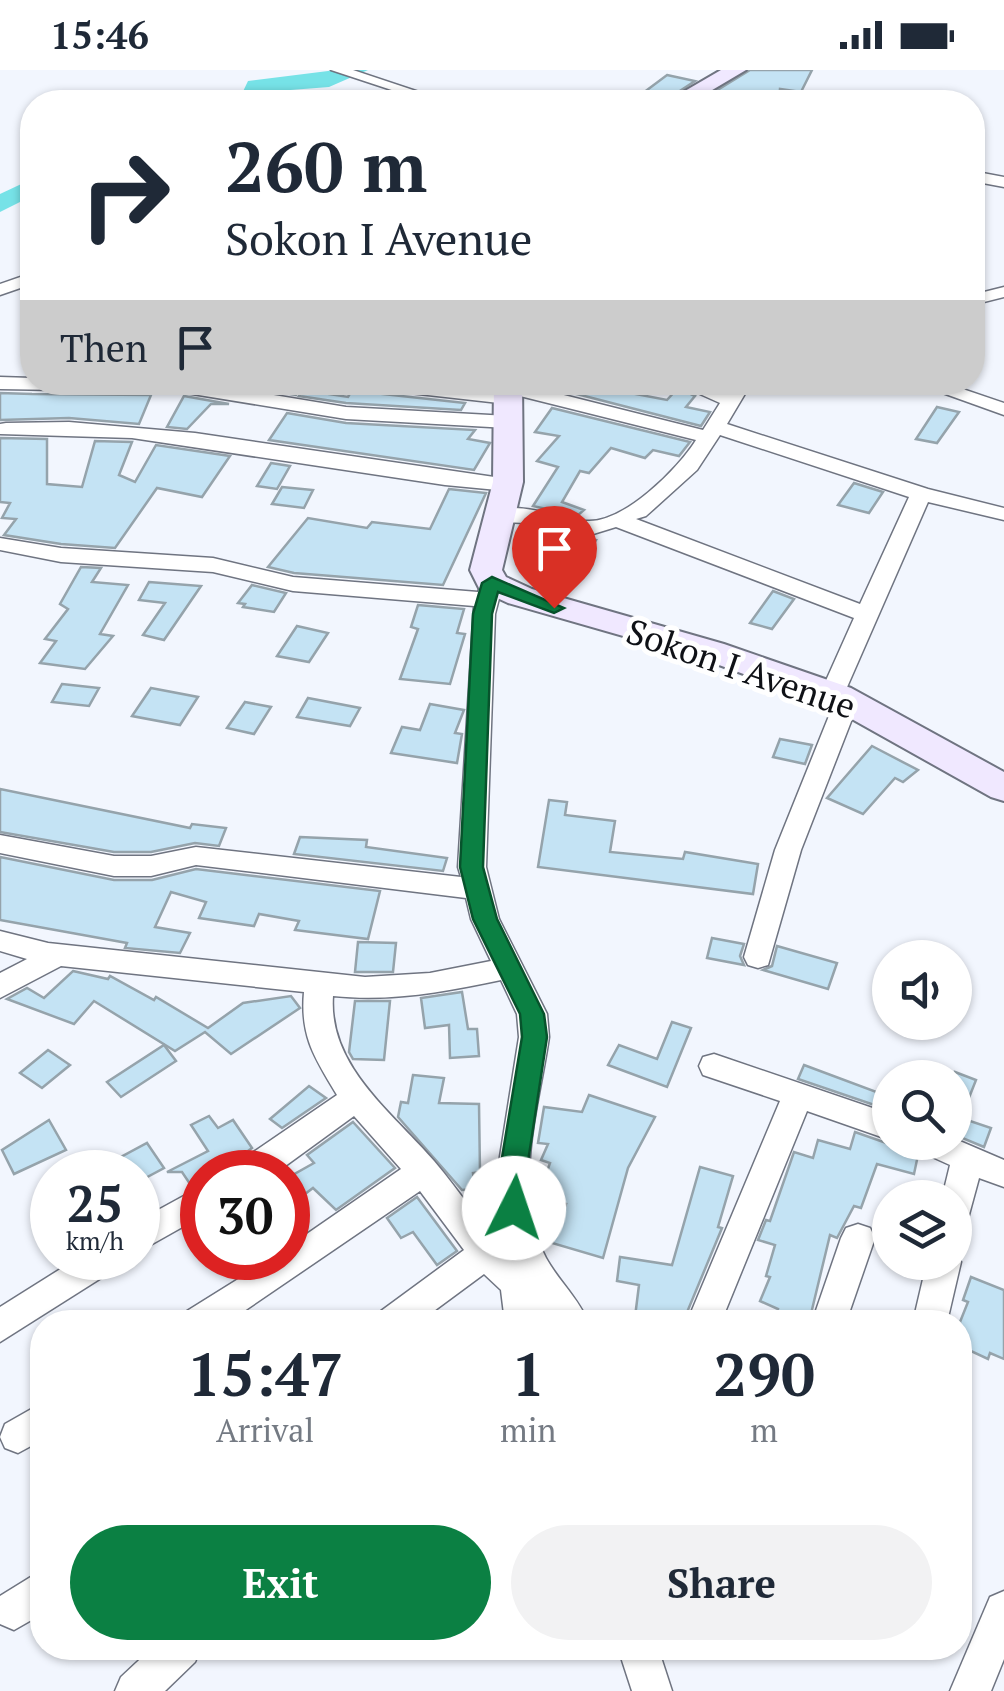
<!DOCTYPE html>
<style>
:root{--surface:#fff;--page:#f2f2f3;--text:#1f2937;--muted:#747a83;--accent:#0b8043}
body{margin:0;font-family:"PT Serif",serif;background:var(--page);color:var(--text);height:100vh;display:flex;flex-direction:column;font-size:38px;white-space:nowrap}
*{box-sizing:border-box;margin:0}
p{font-size:32px;color:var(--muted)}
.icon{flex:none;width:55px;height:55px;fill:none;stroke:currentColor;stroke-width:2;stroke-linecap:round;stroke-linejoin:round}
.map{position:relative;flex:1;overflow:hidden}
.sheet{position:absolute;left:30px;top:1240px;width:942px;height:350px;display:flex;flex-direction:column;background:var(--surface);border-radius:40px;box-shadow:0 2px 8px #0004}
.sheet>*{flex:none}
.banner{position:absolute;left:20px;top:20px;width:965px;height:305px;border-radius:40px;box-shadow:0 2px 8px #0004;background:#fff;color:var(--text);overflow:hidden}
.controls{position:absolute;left:872px;top:870px;display:grid;gap:20px}
.controls a{display:grid;place-items:center;width:100px;height:100px;border-radius:50%;background:var(--surface);box-shadow:0 2px 8px #0004;font-size:50px}
.speed{position:absolute;left:30px;top:1080px;display:flex;gap:20px;font-size:50px;font-weight:700;text-align:center}
.speed>*{display:grid;place-content:center;width:130px;height:130px;border-radius:50%;background:var(--surface);box-shadow:0 2px 8px #0004;line-height:1}
.speed small{font-size:25px;font-weight:400}
.speed .limit{border:15px solid #d22;background:#fff;color:#111}
.pin{position:absolute;display:grid;place-items:center;width:85px;height:85px;color:#fff;margin:-102px -42px;border-radius:50% 50% 50% 0;rotate:-45deg;box-shadow:0 0 10px #0007}
.pin .icon{rotate:45deg}
.me{position:absolute;width:110px;margin:-55px;rotate:4deg;stroke-linejoin:round;filter:drop-shadow(0 0 8px #0008)}
.turn{display:flex;align-items:center;gap:35px;height:210px;padding:0 40px;font-size:45px}
.turn .icon{width:130px;height:130px;stroke-width:2.5}
.turn b{display:block;font-size:70px;line-height:85px}
.then{display:flex;align-items:center;height:95px;padding:0 40px;background:#0003;gap:20px;font-size:38px}
.eta{display:flex;justify-content:space-evenly;align-items:center;height:170px;text-align:center}
.eta b{font-size:60px;font-weight:700;line-height:70px}
.cta{display:flex;gap:20px;margin-top:auto;padding:20px 40px}
.cta a{flex:1;height:115px;border-radius:60px;background:var(--accent);color:#fff;font-size:40px;font-weight:700;line-height:115px;text-align:center}
.cta a+a{background:var(--page);color:var(--text)}
.status{display:flex;justify-content:space-between;align-items:center;height:70px;padding:0 50px;background:var(--surface);direction:ltr}
.status svg{height:28px;fill:currentColor}
.map>svg:first-child{display:block}
.lines{fill:none;stroke-linecap:round;stroke-linejoin:round}
.river{fill:#76e2e7;fill-rule:evenodd}
.building{fill:#c4e3f4;stroke:#95a3ab;stroke-width:2.5}
.street-casing{stroke:#6f7481;stroke-width:3}
.secondary-casing{stroke:#6f7481;stroke-width:4}
.street{fill:#fff;fill-rule:evenodd}
.secondary{fill:#f0e8ff;fill-rule:evenodd}
.route{fill:#0b8043;stroke:#07532c;stroke-width:2.5}
.labels{text-anchor:middle;stroke-width:10;stroke-linejoin:round;paint-order:stroke}
.street-label{font-size:35px;fill:#0f1116;stroke:#fff}
</style>
<div class="status"><b>15:46</b><svg viewBox="0 0 49 12"><path d="M0 12V9h3v3zM5 12V6h3v6zM10 12V3h3v9zM15 12V0h3v12zM26 1h20v11H26zM47 4h2v5h-2z"/></svg></div>
<div class="map">
<svg width="1004" height="1621" viewBox="0 0 1004 1621">
<rect width="100%" height="100%" fill="#f2f6fe"/>
<g class="lines">
<g class="river">
<polygon points="336,0 368,0 329,17 265,22 260,32 238,32 248,11"/>
<polygon points="32,109 32,126 0,142 0,124"/>
</g>
</g>
<g class="building">
<polygon points="750,0 812,0 801,22 780,19 779,32 698,32"/>
<polygon points="667,5 695,11 663,32 631,32"/>
<polygon points="220,312 307,312 296,325"/>
<polygon points="572,312 667,330 678,318 695,326 686,337 710,342 701,356 565,321"/>
<polygon points="354,317 365,322 465,333 461,340 346,333 299,326 303,320 348,327"/>
<polygon points="0,323 32,324 151,325 139,354 69,348 0,350"/>
<polygon points="184,326 229,334 211,334 187,359 167,357"/>
<polygon points="937,337 959,342 937,373 916,369"/>
<polygon points="552,338 690,372 679,386 653,380 645,388 611,378 589,403 580,401 562,432 584,440 577,446 533,436 558,397 537,391 559,366 535,362"/>
<polygon points="287,343 346,353 475,360 468,369 490,373 474,400 269,370"/>
<polygon points="0,368 47,369 47,414 82,417 95,371 132,372 119,405 135,412 156,375 230,386 202,427 157,418 115,478 61,474 4,465 16,449 2,448 10,433 0,432"/>
<polygon points="271,393 290,396 277,419 257,416"/>
<polygon points="854,413 883,422 869,443 838,435"/>
<polygon points="282,417 313,420 304,438 272,434"/>
<polygon points="449,419 486,423 443,515 294,503 268,497 308,448 367,458 372,452 430,459"/>
<polygon points="534,457 549,458 596,470 580,495 519,483"/>
<polygon points="81,497 101,498 92,512 128,515 100,564 113,566 85,599 40,593 56,571 45,569 68,539 60,534"/>
<polygon points="149,512 201,516 164,570 143,565 165,533 139,530"/>
<polygon points="252,515 286,523 274,542 243,537 245,534 238,533"/>
<polygon points="773,521 794,529 772,559 750,553"/>
<polygon points="418,535 464,539 457,563 465,564 450,614 400,609 418,559 411,557"/>
<polygon points="297,556 328,563 309,592 277,586"/>
<polygon points="62,614 99,618 89,636 52,632"/>
<polygon points="151,618 198,627 180,655 132,646"/>
<polygon points="308,628 360,638 350,656 297,647"/>
<polygon points="245,632 271,637 254,664 227,658"/>
<polygon points="430,634 464,640 455,663 462,664 457,693 391,683 402,657 420,660"/>
<polygon points="780,669 812,675 805,694 773,687"/>
<polygon points="872,676 918,700 903,712 895,708 863,744 827,728"/>
<polygon points="0,719 190,758 192,754 226,758 219,776 195,773 151,782 114,782 0,762"/>
<polygon points="549,730 567,732 565,745 615,751 610,782 683,789 685,782 758,794 753,824 538,797"/>
<polygon points="300,767 367,770 366,777 447,788 443,801 294,784"/>
<polygon points="0,787 114,810 152,810 196,799 380,821 368,869 295,860 299,851 259,844 254,856 199,848 206,832 171,822 155,857 190,863 180,883 125,878 127,873 0,850"/>
<polygon points="712,868 744,874 740,886 744,895 707,888"/>
<polygon points="358,872 396,873 393,902 355,902"/>
<polygon points="777,876 837,893 828,919 763,900 772,896"/>
<polygon points="73,901 108,909 110,906 154,930 156,927 208,958 243,933 291,926 300,938 231,984 205,962 175,981 94,931 74,954 7,929 27,918 44,928"/>
<polygon points="462,922 468,959 477,959 479,986 450,988 449,955 425,958 421,928"/>
<polygon points="355,931 390,931 384,990 353,989 349,982"/>
<polygon points="672,952 691,958 667,1017 608,995 619,975 657,989"/>
<polygon points="164,975 176,991 121,1027 107,1012"/>
<polygon points="48,980 70,995 42,1018 20,1003"/>
<polygon points="804,995 890,1027 889,1040 798,1009"/>
<polygon points="955,1002 976,1010 961,1048 991,1058 984,1077 955,1065"/>
<polygon points="413,1005 444,1008 439,1033 479,1034 480,1102 473,1103 475,1119 462,1120 398,1047 401,1032 408,1033"/>
<polygon points="309,1016 326,1028 282,1058 270,1049"/>
<polygon points="589,1025 655,1047 628,1098 603,1188 552,1173 566,1134 538,1127 550,1093 541,1090 548,1074 538,1073 544,1037 582,1042"/>
<polygon points="209,1046 218,1058 233,1050 252,1078 237,1089 230,1102 202,1102 202,1112 192,1117 182,1102 167,1102 208,1081 191,1055"/>
<polygon points="49,1050 66,1080 14,1104 2,1080"/>
<polygon points="353,1052 395,1098 336,1140 313,1118 305,1124 291,1106 314,1093 307,1085"/>
<polygon points="855,1062 889,1074 910,1072 918,1085 914,1104 877,1094 861,1138 854,1136 837,1168 830,1165 809,1252 774,1252 778,1239 760,1231 770,1207 766,1206 775,1175 758,1170 766,1150 770,1151 794,1082 813,1088 818,1070 850,1079"/>
<polygon points="147,1073 164,1098 138,1112 138,1102 128,1102 119,1088"/>
<polygon points="700,1097 733,1106 718,1157 722,1158 683,1252 635,1247 639,1215 617,1211 620,1187 672,1195"/>
<polygon points="417,1127 457,1181 437,1195 413,1162 401,1168 387,1148"/>
<polygon points="971,1207 1004,1220 1004,1289 990,1283 988,1289 960,1276 960,1252 968,1232 963,1230"/>
</g>
<g class="lines">
<defs>
<g id="street">
<polygon points="331,0 353,0 449,32 428,32"/>
<polygon points="886,28 893,32 878,32 880,29"/>
<polygon points="972,101 1004,107 1004,117 972,111"/>
<polygon points="32,203 32,214 0,225 0,214"/>
<polygon points="1004,217 1004,227 972,235 972,225"/>
<polygon points="0,307 32,308 32,312 194,312 346,337 508,346 518,352 508,358 346,349 180,322 0,319"/>
<path d="M356 312H421L502 321 497 317 500 313 512 312 703 360 720 333 673 312H701L727 322 733 312H752L727 354 928 419 1004 438V450L928 432 844 624 856 626 859 631 801 780 768 895 758 898 748 895 744 887 775 780 835 631 823 629 820 624 854 548 616 457 590 465 550 454 500 452 489 446C510 426 562 450 587 451 624 453 678 399 696 370L516 325 515 332 508 334 365 318ZM720 365 909 427 860 534 636 449 646 446 697 400Z"/>
<polygon points="912,312 942,312 1004,333 1004,345"/>
<polygon points="69,352 195,363 508,409 518,415 508,421 445,415 132,368 0,364 0,354 6,353"/>
<path d="M0 468 61 478 213 488 293 507 478 522 484 508H500L503 513 495 544 486 797 499 849 547 944 549 967C539 1037 511 1122 546 1188 558 1210 579 1229 588 1252H551L539 1247V1252H505L501 1220 484 1204 419 1252H376L381 1241 464 1180 420 1121 228 1252H182L187 1241 272 1188H288V1177L401 1099 354 1046 277 1102H234L239 1092 337 1025C315 988 300 967 304 922L61 896 0 928V903L27 889 0 881V861L48 873 365 907 430 903 491 891 471 849 466 828 196 795 151 806H114L0 783V765L114 786H151L196 777 461 807 458 797 474 536 293 521 213 502 61 492 0 480ZM501 910 517 944 519 967 495 1118 501 1158 512 1188C483 1158 461 1123 434 1091 392 1042 328 996 333 926 391 932 444 922 501 910Z"/>
<polygon points="714,984 890,1044 890,1070 807,1041 721,1252 687,1252 780,1031 703,1005 699,996 703,987"/>
<polygon points="955,1069 1004,1090 1004,1117 979,1108 967,1152 955,1156 955,1128 942,1128 950,1095 919,1081 914,1072 955,1072"/>
<polygon points="202,1116 202,1146 138,1182 138,1151"/>
<polygon points="858,1154 870,1158 875,1168 846,1252 812,1252 841,1168 846,1158"/>
<polygon points="955,1181 961,1192 947,1252 913,1252 927,1192 955,1192"/>
<polygon points="78,1188 122,1188 117,1198 0,1272 0,1237"/>
<polygon points="42,1333 42,1370 18,1383 5,1378 0,1367 5,1354"/>
<polygon points="42,1500 42,1544 14,1560 0,1554 0,1526"/>
<polygon points="1004,1521 1004,1589 991,1621 950,1621 990,1527"/>
<polygon points="152,1578 201,1578 195,1592 165,1621 115,1621 121,1607"/>
<polygon points="618,1578 658,1578 672,1621 632,1621"/>
</g>
<g id="secondary">
<polygon points="721,0 746,0 692,32 666,32"/>
<polygon points="494,312 522,312 523,412 502,500 506,507 532,519 724,574 851,618 1004,702 1004,731 991,727 825,634 700,588 508,533 480,520 470,500 493,412"/>
</g>
</defs>
<use href="#street" class="street-casing"/>
<use href="#secondary" class="secondary-casing"/>
<use href="#street" class="street"/>
<use href="#secondary" class="secondary"/>
</g>
<polygon class="route" points="492,507 564,538 554,543 498,522 492,544 483,797 497,849 544,944 547,967 524,1118 528,1138 524,1146 514,1150 505,1146 497,1118 522,967 520,944 473,849 460,797 473,544 482,513"/>
<g class="labels">
<g class="street-label">
<text transform="translate(741 599) rotate(19)" y="12">Sokon I Avenue</text>
</g>
</g>
</svg>
<div class="controls">
<a><svg class="icon" aria-label="sound" viewBox="0 0 24 24"><path d="M4 9h4l5-4v14l-5-4H4zM17 9q2 3 0 6"/></svg></a>
<a><svg class="icon" aria-label="search" viewBox="0 0 24 24"><circle cx="10" cy="10" r="6"/><path d="M15 15l6 6"/></svg></a>
<a><svg class="icon" aria-label="layers" viewBox="0 0 24 24"><path d="M12 4l9 5-9 5-9-5zM3 14l9 5 9-5"/></svg></a>
</div>
<div class="speed"><div>25<small>km/h</small></div><div class="limit">30</div></div>
<div class="pin" style="left:554px;top:538px;background:#d93025"><svg class="icon" aria-label="arrive" viewBox="0 0 24 24"><path d="M6 21V4h12l-3 4 3 4H6"/></svg></div>
<svg class="me" style="left:514px;top:1138px" viewBox="-20 -20 40 40"><circle r="19" fill="#fff"/><path d="M0-13L10 11 0 6-10 11z" fill="#0b8043"/></svg>
<div class="banner">
<div class="turn"><svg class="icon" aria-label="right" viewBox="0 0 24 24"><path d="M7 20v-9h11M14 6l5 5-5 5"/></svg><div><b>260 m</b>Sokon I Avenue</div></div>
<div class="then">Then<svg class="icon" aria-label="arrive" viewBox="0 0 24 24"><path d="M6 21V4h12l-3 4 3 4H6"/></svg></div>
</div>
<section class="sheet">
<div class="eta">
<div><b>15:47</b><p>Arrival</p></div>
<div><b>1</b><p>min</p></div>
<div><b>290</b><p>m</p></div>
</div>
<div class="cta"><a>Exit</a><a>Share</a></div>
</section>
</div>
